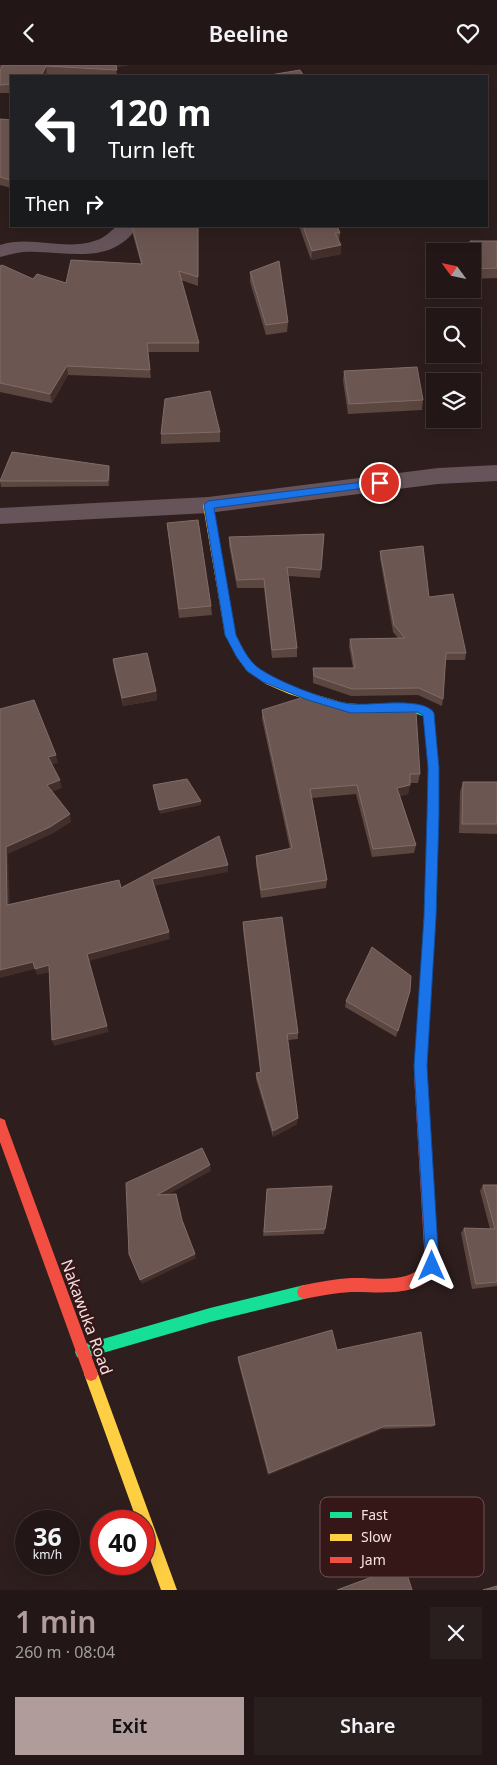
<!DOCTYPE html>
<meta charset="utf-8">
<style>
:root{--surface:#221616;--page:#2a1f1f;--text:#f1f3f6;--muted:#a29fa1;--line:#3f3535;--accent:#b19c9c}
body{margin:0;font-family:"Noto Sans",sans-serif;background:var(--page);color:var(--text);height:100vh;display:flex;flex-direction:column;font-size:19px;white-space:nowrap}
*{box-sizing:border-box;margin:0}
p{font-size:16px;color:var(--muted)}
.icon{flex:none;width:28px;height:28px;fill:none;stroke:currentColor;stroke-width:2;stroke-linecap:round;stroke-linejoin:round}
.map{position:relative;height:1525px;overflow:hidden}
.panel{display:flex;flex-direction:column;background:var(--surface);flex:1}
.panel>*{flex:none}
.guide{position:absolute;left:10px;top:10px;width:478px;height:152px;border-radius:0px;box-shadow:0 5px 20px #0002,0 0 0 1px var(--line);background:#202124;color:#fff;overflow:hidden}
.needle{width:32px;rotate:303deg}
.controls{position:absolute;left:426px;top:178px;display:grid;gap:10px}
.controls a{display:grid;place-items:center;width:55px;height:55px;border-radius:0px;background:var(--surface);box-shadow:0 5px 20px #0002,0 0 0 1px var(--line);font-size:25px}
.speed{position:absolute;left:15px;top:1445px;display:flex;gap:10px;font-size:25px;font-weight:700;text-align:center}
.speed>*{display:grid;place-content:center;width:65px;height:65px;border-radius:50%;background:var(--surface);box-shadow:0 5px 20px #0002,0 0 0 1px var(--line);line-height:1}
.speed small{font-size:12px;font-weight:400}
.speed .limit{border:8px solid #d22;background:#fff;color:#111}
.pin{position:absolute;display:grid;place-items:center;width:42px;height:42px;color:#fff;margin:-21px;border:2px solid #fff;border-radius:50%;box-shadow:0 1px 5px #0007}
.me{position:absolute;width:55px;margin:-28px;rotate:0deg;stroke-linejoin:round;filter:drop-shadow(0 0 4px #0008)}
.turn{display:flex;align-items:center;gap:18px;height:105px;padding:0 15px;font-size:22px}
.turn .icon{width:65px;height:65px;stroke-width:2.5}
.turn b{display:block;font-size:35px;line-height:42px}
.then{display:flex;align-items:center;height:48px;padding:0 15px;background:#0003;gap:10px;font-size:19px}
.round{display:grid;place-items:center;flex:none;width:52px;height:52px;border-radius:0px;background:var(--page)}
.headline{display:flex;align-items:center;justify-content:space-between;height:85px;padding:0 15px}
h1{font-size:30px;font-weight:600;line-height:38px;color:var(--accent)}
.cta{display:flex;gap:10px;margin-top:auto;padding:10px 15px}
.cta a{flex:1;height:58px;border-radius:0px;background:var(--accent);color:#111;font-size:20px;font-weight:600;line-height:58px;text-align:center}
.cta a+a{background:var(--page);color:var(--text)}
header{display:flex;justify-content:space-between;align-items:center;height:65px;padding:0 15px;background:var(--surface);font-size:22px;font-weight:600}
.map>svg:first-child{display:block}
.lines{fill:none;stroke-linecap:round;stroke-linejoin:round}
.street{fill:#66545a;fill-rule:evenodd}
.fast{fill:#16e098;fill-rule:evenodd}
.slow{fill:#ffcf43;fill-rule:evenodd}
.jam{fill:#f24e42;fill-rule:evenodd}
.wall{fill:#5c4640}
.shaded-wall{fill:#422f2b}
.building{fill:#6c5651;stroke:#826c68}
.route{fill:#1a73e8;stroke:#114b97}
.labels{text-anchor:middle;stroke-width:4.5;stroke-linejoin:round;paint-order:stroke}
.near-street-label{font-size:16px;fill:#f7e0e0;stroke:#351718}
.key{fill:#351718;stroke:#6f5354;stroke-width:1}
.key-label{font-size:14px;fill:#f7e0e0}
</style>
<header><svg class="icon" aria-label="back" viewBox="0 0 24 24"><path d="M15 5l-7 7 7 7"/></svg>Beeline<svg class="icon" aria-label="heart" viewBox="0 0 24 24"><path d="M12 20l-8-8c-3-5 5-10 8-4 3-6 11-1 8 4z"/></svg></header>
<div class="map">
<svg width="497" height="1525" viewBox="0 0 497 1525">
<rect width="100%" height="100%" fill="#2e1e1e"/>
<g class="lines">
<g class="street">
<path d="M117 161H138C110 204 63 184 23 187 15 188 8 190 0 192V180C31 170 64 186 94 176 103 174 110 167 117 161Z"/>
<polygon points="497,400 497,416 438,419 208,448 0,459 0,443 208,432 438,403"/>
</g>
<g class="fast">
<path d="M340 637C371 643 401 634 432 645L433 648 439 703 436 852 426 1009 424 1013 420 1015 416 1013 414 1009 424 852 429 703 423 651C395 640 364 653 336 644L335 641 336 638Z"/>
<polygon points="304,1220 309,1222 311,1227 309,1232 304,1234 210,1257 82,1294 77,1292 75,1287 77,1282 82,1280 210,1243"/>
</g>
<g class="slow">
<path d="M208 437 213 440 235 570C240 579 244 589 251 597 274 621 313 628 344 638L345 641 344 644 340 645 289 629 266 619 247 606 238 594 225 570 203 440Z"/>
<polygon points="91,1302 96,1304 98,1309 177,1525 161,1525 144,1477 144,1456 137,1456 84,1309 86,1304"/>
</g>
<g class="jam">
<path d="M420 1003 424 1005 426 1009 439 1201C425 1235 379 1226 351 1227 335 1228 319 1231 304 1234L299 1232 297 1227 299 1222 304 1220C319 1217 335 1214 351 1213 377 1212 405 1220 425 1199L414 1009 416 1005Z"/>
<polygon points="0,1053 5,1055 6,1059 98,1309 96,1314 91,1316 86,1314 84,1309 0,1077"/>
</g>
</g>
<g class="wall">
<polygon points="0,0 130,0 116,2 117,11 88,11 47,9 46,11 11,11 11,28 0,28 0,5 1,3 0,3"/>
<polygon points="0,54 11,55 11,123 0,120"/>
<polygon points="57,161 76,161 57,163"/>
<polygon points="132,161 198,161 198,221 181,215 199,278 199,287 148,287 151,313 68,310 52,338 0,327 0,201 33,214 66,218 141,199 133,170"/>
<polygon points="299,161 337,161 340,168 339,176 341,180 341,189 311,195"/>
<polygon points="470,176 497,176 497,213 473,214 472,208 472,186 468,186"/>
<polygon points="250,207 288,257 287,267 266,270 250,217"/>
<polygon points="344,306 423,335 422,345 348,349 343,316"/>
<polygon points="220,367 220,377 161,379 161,369"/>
<polygon points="109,401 110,406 109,421 1,422 0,416"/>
<polygon points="167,458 211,541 212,550 179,553"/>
<polygon points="324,469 320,513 288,511 297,583 297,592 272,593 264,523 237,523 229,480 229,472"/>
<polygon points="380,486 429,532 466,588 465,595 445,595 443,634 442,641 418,630 351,631 313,618 313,603 353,603 349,581 350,574 398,573 393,567 380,493"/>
<polygon points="113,594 156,626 157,635 123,641 114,603"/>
<polygon points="262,645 420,709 418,718 410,718 408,729 400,731 416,780 414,788 372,792 356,729 312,733 327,815 326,823 261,833 256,799 256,791 290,784 262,654"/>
<polygon points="463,717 497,717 497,769 459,768 460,727"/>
<polygon points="243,857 298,968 298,974 288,975 297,1059 273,1072 256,1014 256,1008 260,1007 243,864"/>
<polygon points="410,926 396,972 345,942 346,936"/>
<polygon points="483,1120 497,1120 497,1221 472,1224 461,1168 464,1163 490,1164 480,1126"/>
<polygon points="332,1121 324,1169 263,1171 267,1124"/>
<polygon points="337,1285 435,1360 432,1362 382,1364 268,1410 238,1296 238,1292"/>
</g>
<g class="shaded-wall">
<polygon points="116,0 130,0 116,2"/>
<polygon points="46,1 47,9 46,11 41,11"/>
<polygon points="341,180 341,189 311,195 312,186"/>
<polygon points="67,301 68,310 52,338 50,329"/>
<polygon points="109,401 110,406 109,421 108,416"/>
<polygon points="156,626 157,635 123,641 122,633"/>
<polygon points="56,690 58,698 50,700 48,692"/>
<polygon points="60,715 62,723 49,728 47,720"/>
<polygon points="410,720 408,729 395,732 397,723"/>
<polygon points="201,736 201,740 160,749 159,745"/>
<polygon points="70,749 71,757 52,769 8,789 10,847 7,840 6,782"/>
<polygon points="228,800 228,807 153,821 152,814"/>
<polygon points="169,867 170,874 89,896 87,889"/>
<polygon points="33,897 35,904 0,913 0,905"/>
<polygon points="49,900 51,907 37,910 35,904"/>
<polygon points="107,961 109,967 54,981 52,975"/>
<polygon points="298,1053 297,1059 273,1072 273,1066"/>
<polygon points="210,1100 211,1106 158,1135 157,1130"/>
<polygon points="195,1189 196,1193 142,1219 140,1215"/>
<polygon points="385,1361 382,1364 268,1410 269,1408"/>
</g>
<g class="building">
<polygon points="3,0 116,0 117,5 46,1 41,11 11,11 11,19 0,20 0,5"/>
<polygon points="300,5 304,11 264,11"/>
<polygon points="0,54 11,55 11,114 10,115 0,112"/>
<polygon points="132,161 198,161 198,212 179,206 199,278 147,278 150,305 67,301 50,329 0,318 0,201 2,200 33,214 37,209 66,218 71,195 142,199"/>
<polygon points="303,161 337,161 340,168 335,168 341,180 312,186"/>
<polygon points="470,176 497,176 497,203 475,204 472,186"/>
<polygon points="279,196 288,257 266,260 250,207"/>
<polygon points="417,302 423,335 349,339 344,306"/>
<polygon points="210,326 220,367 161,369 165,334"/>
<polygon points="12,387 109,401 108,416 0,416"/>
<polygon points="198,455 211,541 179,544 167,458"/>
<polygon points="324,469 321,505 287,502 297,583 272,585 264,514 237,515 229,472"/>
<polygon points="423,481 429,532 453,529 466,588 446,588 443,634 419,623 352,624 314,611 313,603 355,603 350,574 405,573 394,560 380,486"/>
<polygon points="147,588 156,626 122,633 113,594"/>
<polygon points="304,632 352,648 416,647 420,709 410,709 410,720 397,723 416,780 373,784 357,720 310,724 327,815 261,825 256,791 292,783 262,645"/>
<polygon points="34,635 56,690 48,692 60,715 47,720 70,749 50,762 6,782 7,840 119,815 121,823 219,771 228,800 152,814 169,867 87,889 107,961 52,975 49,900 35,904 33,897 0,905 0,644"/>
<polygon points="187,714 201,736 159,745 153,720"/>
<polygon points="463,717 497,717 497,759 462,759"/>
<polygon points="282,852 298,968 287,969 298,1053 273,1066 256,1008 261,1007 243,857"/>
<polygon points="372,882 411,911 410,926 398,966 346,936"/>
<polygon points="202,1083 210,1100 157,1130 176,1129 182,1155 195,1189 140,1215 129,1189 126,1118"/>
<polygon points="483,1120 497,1120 497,1217 476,1219 464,1163 495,1164"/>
<polygon points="332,1121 325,1164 264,1167 267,1124"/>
<polygon points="332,1265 337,1285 421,1267 435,1360 385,1361 269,1408 238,1292"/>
<polygon points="404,1500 412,1525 337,1525"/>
<polygon points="497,1521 497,1525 483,1525"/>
</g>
<path class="route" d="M380 415 385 418 380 421 214 443 236 570C241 580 246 591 254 599 267 613 332 638 352 639 371 641 424 631 434 648L439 703V750L436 852 427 1001 439 1201 437 1206 432 1208 428 1206 426 1201 414 1001 424 852 427 750 428 703 423 650 417 647 351 648 308 635 263 617 247 606 236 591 225 570 204 440 208 436Z"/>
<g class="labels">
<g class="near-street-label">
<text transform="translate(87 1252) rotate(70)" y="6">Nakawuka Road</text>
</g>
</g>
<rect x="320" y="1432" width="164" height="80" rx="8" class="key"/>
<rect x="330" y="1447" width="22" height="6" fill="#16e098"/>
<rect x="330" y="1469" width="22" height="7" fill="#ffcf43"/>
<rect x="330" y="1492" width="22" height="6" fill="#f24e42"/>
<g class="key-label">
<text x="361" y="1455">Fast</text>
<text x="361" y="1477">Slow</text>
<text x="361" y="1500">Jam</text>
</g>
</svg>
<div class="controls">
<a><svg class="needle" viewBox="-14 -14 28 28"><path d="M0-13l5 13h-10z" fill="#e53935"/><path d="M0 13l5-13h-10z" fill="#a29fa1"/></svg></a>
<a><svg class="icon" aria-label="search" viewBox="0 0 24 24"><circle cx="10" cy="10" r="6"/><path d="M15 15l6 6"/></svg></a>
<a><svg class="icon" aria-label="layers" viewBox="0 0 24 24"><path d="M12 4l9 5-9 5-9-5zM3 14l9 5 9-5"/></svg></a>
</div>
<div class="speed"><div>36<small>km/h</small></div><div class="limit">40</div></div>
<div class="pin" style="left:380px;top:418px;background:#d93025"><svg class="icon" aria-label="arrive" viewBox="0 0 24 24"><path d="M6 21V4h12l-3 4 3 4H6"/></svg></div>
<svg class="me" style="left:432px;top:1201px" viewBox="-20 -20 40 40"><path d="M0-17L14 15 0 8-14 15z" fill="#1a73e8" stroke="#fff" stroke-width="4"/></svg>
<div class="guide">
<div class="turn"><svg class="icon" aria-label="left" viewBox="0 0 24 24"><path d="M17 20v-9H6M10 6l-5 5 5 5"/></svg><div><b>120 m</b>Turn left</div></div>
<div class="then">Then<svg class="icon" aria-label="right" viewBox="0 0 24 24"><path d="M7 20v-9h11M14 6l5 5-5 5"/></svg></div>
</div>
</div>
<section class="panel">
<div class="headline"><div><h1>1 min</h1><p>260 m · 08:04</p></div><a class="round"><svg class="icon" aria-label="close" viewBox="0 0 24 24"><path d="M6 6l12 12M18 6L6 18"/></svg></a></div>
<div class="cta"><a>Exit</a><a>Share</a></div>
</section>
